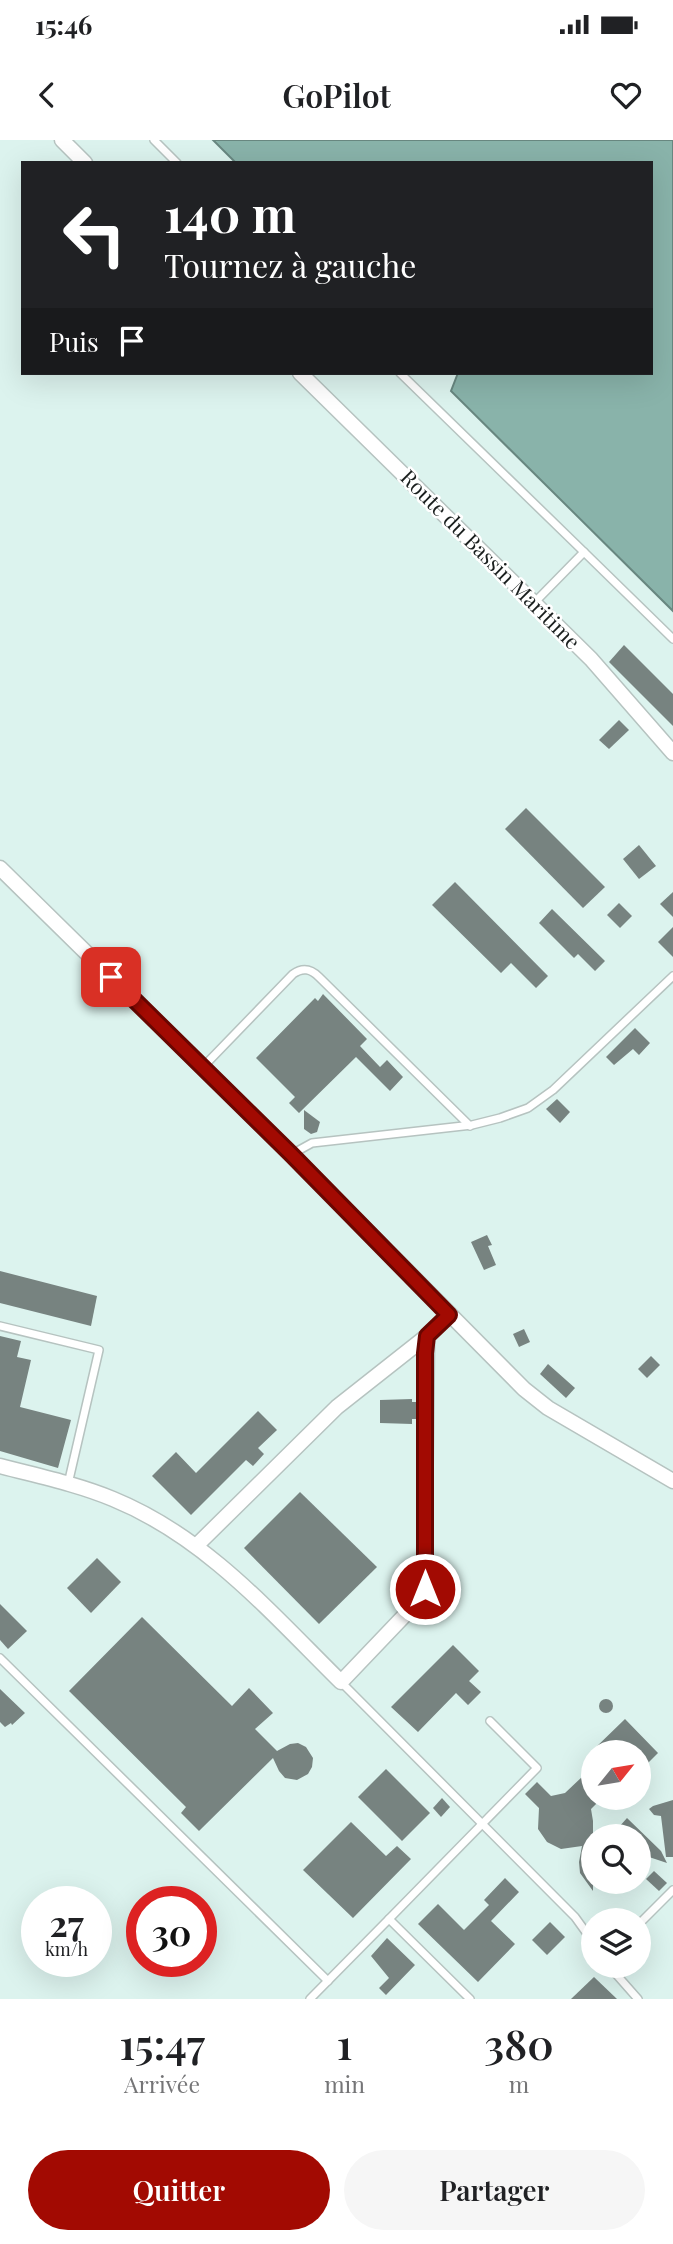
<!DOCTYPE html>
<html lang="fr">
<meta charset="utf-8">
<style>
:root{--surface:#fff;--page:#f6f6f6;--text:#202124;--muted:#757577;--accent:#a20a02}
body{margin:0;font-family:"Playfair Display",serif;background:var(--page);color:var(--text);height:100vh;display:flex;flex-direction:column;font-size:26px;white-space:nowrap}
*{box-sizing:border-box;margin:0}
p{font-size:23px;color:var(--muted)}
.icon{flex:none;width:38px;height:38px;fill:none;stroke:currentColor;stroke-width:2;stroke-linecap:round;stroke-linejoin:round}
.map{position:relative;height:1859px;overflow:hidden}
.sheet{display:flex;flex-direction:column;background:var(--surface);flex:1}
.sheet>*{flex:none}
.guide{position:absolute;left:21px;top:21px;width:632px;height:214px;border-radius:0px;box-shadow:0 7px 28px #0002;background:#202124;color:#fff;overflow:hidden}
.needle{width:46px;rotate:60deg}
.tools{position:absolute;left:581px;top:1600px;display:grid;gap:14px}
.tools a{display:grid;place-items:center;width:70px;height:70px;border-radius:50%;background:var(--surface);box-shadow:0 7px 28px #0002;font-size:35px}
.speed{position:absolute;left:21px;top:1746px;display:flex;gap:14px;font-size:35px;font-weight:700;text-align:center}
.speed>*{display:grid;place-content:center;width:91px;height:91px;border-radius:50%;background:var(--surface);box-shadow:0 7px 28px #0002;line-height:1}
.speed small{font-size:18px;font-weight:400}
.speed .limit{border:10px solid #d22;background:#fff;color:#111}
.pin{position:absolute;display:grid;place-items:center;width:60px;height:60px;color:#fff;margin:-30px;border-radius:14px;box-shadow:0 4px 10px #0006}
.me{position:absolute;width:77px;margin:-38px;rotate:0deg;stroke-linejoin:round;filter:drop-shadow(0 0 5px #0008)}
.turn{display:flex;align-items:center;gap:24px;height:147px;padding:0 28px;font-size:32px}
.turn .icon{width:91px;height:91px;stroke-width:2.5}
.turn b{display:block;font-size:49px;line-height:60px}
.then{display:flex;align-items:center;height:66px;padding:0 28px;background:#0003;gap:14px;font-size:26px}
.eta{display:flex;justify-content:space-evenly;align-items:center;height:119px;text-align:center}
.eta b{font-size:42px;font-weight:600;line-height:49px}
.button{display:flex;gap:14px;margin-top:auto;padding:14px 28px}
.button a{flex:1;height:80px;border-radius:42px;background:var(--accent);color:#fff;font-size:28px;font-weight:600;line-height:80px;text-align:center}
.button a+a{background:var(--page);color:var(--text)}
.status{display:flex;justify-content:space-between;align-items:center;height:49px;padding:0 35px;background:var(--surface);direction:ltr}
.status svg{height:19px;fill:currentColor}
header{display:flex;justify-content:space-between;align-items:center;height:91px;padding:0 28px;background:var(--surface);font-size:32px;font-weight:600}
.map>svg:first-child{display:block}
.built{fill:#dcf3ee;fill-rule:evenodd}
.water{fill:#89b3aa;stroke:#688780;stroke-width:2}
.building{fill:#778380}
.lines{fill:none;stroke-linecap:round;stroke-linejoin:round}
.lane-casing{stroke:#b6c3c0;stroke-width:10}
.street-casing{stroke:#b6c3c0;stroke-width:17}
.lane{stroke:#fff;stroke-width:7}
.street{stroke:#fff;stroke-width:14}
.route-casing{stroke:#690601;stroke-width:18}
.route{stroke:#a20a02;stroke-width:12}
.labels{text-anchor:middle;stroke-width:5;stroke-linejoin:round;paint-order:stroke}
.street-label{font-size:21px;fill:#1a1f1e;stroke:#fff}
</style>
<div class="status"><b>15:46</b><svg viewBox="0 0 49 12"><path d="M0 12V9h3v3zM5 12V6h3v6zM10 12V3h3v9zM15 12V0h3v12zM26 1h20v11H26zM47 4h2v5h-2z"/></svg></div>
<header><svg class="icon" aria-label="back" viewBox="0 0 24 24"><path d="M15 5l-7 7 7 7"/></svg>GoPilot<svg class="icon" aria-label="heart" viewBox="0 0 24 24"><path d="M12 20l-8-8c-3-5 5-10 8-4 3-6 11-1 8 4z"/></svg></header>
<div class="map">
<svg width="673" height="1859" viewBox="0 0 673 1859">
<rect width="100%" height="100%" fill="#f1fffb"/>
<path class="built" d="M0 0H213L236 23H23V233H458L451 252 673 471V1859H0ZM593 1612H639V1657H593ZM593 1696H639V1741H593ZM37 1762H96V1822H37ZM142 1762H201V1822H142ZM593 1780H639V1825H593Z"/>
<polygon class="water" points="213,0 673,0 673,471 451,251 458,233 651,233 651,23 236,23"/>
<g class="building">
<polygon points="624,505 673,554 673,586 609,522"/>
<polygon points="619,580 629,590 609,609 599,600"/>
<polygon points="526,668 605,747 583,768 505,689"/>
<polygon points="639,705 656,726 639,739 623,719"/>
<polygon points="455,742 548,836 536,848 511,823 501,833 432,765"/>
<polygon points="673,752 673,777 660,764"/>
<polygon points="619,763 632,776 620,788 607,775"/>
<polygon points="552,769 605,821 595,831 578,814 574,818 539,783"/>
<polygon points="673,787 673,817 658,802"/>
<polygon points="323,854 367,899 360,906 380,927 387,920 403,937 390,951 356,917 299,973 289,963 295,957 256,918 315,858 318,861"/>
<polygon points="635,888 650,903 639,915 633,909 614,925 606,917"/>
<polygon points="557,959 570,972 560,983 546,969"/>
<polygon points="304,970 320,982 317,992 311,994 304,989"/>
<polygon points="487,1095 492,1105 488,1106 496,1125 484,1130 471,1102"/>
<polygon points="0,1131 97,1156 91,1186 0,1163"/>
<polygon points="524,1189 530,1202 519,1207 513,1194"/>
<polygon points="0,1196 21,1201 17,1217 31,1220 20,1267 71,1280 58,1328 0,1311"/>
<polygon points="651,1216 660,1225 647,1238 638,1229"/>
<polygon points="548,1224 575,1248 566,1258 540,1234"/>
<polygon points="412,1259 412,1262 417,1262 416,1279 412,1279 412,1284 380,1283 380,1260"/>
<polygon points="258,1271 277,1290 258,1308 264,1314 253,1326 246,1320 191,1375 152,1336 176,1312 196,1333"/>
<polygon points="300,1352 377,1427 319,1484 244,1408"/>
<polygon points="97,1418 121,1442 91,1473 67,1448"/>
<polygon points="0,1464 27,1491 8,1509 0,1500"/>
<polygon points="142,1477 232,1566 249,1548 273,1573 255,1589 277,1611 290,1604 298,1603 306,1607 313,1618 312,1627 308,1634 297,1640 285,1638 279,1631 273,1618 199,1691 181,1673 186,1667 69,1551"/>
<polygon points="453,1505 479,1531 469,1541 481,1552 468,1565 456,1553 418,1592 391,1567"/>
<polygon points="0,1549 25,1573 12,1585 11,1583 5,1587 0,1582"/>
<circle cx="606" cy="1566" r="7"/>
<polygon points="625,1579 658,1613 639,1632 639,1612 591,1612"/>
<polygon points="386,1629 430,1673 402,1701 358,1657"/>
<polygon points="583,1636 593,1646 593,1657 603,1657 591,1669 593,1681 593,1751 580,1733 579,1722 582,1706 561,1709 547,1702 538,1689 539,1668 525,1654 537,1642 551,1656 565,1653"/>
<polygon points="442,1658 450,1667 441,1677 433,1668"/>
<polygon points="673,1660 673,1717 666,1717 661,1676 654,1675 649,1669 653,1666"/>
<polygon points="627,1678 661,1711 667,1723 646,1716 639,1708 639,1696 611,1696"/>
<polygon points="351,1682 386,1716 397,1706 411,1719 353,1778 303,1730"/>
<polygon points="654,1731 667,1743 659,1751 646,1739"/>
<polygon points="505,1738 519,1752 491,1781 515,1804 478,1842 418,1784 438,1764 464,1790 489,1765 484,1760"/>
<polygon points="550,1782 565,1797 547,1815 532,1800"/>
<polygon points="387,1798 415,1825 386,1855 379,1848 389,1838 371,1816"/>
<polygon points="594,1837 617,1859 571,1859"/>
</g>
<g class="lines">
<defs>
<g id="lane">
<polyline points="154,0 177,23"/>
<polyline points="400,233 584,412"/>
<polyline points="534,463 584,412 673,499"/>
<path d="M203 927 293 834C303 827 311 829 319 837L470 986"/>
<polyline points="292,1014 312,1003 472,985 500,978 528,968 553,950 673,836"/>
<polyline points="0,1186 99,1210 68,1344"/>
<polyline points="0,1518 328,1841"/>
<polyline points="341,1542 575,1777 593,1802"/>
<polyline points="639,1784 673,1750"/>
<polyline points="608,1825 638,1859"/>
<polyline points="310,1859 389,1779"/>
<polyline points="470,1859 389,1779 537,1628 490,1581"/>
</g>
<g id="street">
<polyline points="62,0 85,23"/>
<polyline points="300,233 591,519 673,613"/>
<polyline points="0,728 291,1014 524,1249 548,1268 673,1341"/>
<path d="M0 1326C38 1336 77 1344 113 1359 206 1397 271 1473 341 1542L424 1455 427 1196"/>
<polyline points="197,1405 337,1267 427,1196 449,1175"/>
</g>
</defs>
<use href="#lane" class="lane-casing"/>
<use href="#street" class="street-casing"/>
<use href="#lane" class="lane"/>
<use href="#street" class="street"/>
</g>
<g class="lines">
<defs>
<polyline id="route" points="111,837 291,1014 449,1175 427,1196 425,1213 425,1449"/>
</defs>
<use href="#route" class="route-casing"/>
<use href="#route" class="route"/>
</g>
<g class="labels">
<g class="street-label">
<text transform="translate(490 420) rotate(45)" y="7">Route du Bassin Maritime</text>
</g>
</g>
</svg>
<div class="tools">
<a><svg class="needle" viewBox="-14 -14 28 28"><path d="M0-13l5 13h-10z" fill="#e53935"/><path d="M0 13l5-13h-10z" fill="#757577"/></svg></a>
<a><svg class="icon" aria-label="search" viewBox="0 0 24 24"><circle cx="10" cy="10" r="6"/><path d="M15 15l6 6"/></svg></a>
<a><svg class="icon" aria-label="layers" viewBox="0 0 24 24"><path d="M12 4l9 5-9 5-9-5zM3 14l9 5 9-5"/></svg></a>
</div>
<div class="speed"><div>27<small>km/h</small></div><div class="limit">30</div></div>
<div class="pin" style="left:111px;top:837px;background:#d93025"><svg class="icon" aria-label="arrive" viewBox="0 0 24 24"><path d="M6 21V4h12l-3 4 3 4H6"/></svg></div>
<svg class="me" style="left:425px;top:1449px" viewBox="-20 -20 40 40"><circle r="17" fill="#a20a02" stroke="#fff" stroke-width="3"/><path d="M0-11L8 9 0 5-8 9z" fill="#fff"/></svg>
<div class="guide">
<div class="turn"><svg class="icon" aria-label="left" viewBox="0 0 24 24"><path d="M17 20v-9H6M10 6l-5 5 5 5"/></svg><div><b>140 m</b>Tournez à gauche</div></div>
<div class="then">Puis<svg class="icon" aria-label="arrive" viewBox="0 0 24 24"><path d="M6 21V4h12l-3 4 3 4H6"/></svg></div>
</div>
</div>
<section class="sheet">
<div class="eta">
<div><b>15:47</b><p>Arrivée</p></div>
<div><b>1</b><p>min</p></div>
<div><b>380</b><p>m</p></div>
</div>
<div class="button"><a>Quitter</a><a>Partager</a></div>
</section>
